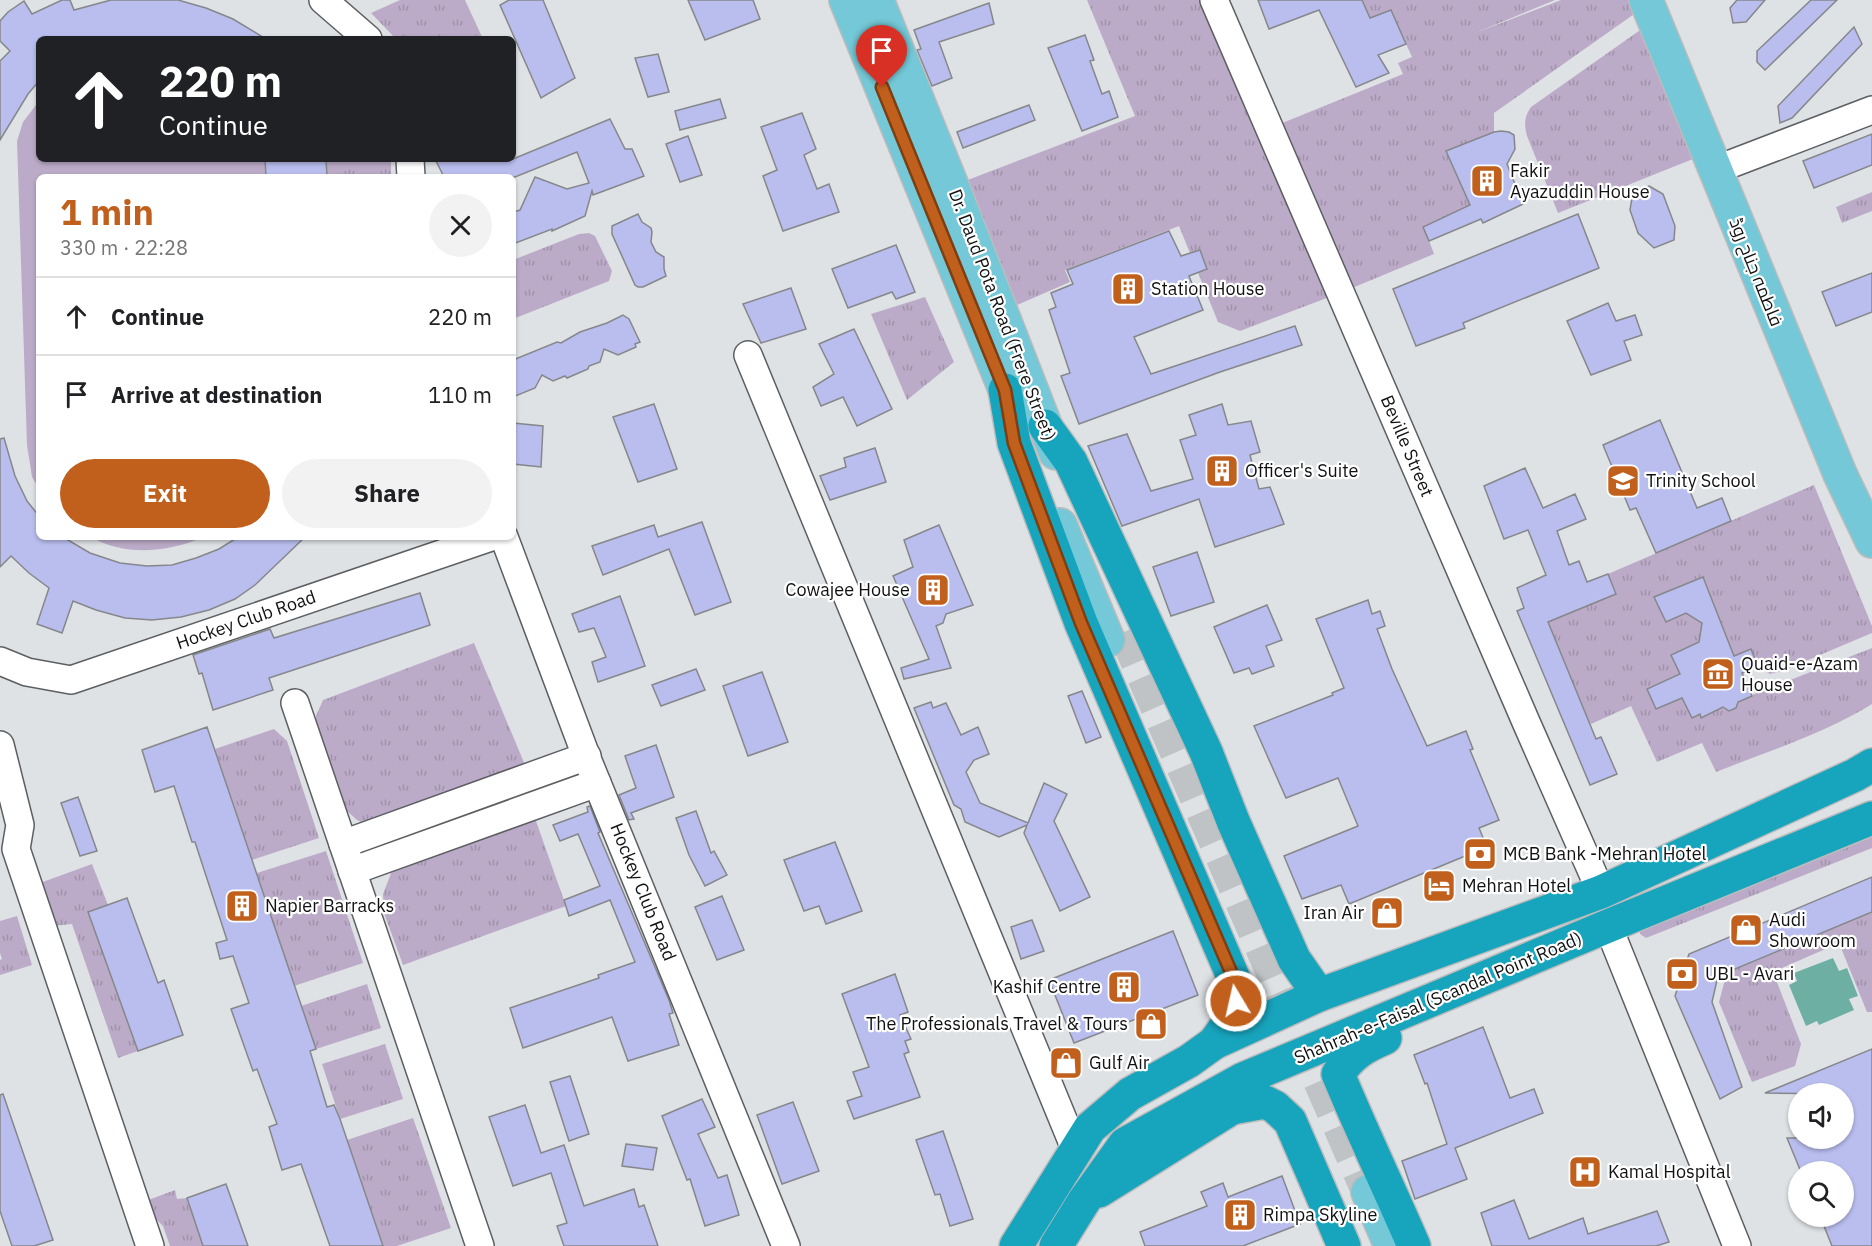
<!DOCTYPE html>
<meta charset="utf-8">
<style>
:root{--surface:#fff;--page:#f2f2f2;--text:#202124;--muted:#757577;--line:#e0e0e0;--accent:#c0601c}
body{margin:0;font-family:"IBM Plex Sans",Cairo,sans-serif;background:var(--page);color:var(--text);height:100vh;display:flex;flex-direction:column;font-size:22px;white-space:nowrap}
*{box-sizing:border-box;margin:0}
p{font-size:20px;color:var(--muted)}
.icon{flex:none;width:33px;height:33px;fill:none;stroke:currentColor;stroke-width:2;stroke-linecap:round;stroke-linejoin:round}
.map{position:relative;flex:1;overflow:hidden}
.panel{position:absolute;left:36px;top:174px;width:480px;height:366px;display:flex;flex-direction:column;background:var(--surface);border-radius:9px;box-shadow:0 2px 4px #0004}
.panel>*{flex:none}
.hud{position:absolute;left:36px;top:36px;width:480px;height:126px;border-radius:9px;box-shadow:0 2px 4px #0004;background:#202124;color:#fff;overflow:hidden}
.fabs{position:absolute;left:1788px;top:1083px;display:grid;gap:12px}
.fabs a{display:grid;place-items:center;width:66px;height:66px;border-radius:50%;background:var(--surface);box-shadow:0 2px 4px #0004;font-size:30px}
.pin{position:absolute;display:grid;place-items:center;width:51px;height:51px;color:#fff;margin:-62px -26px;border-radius:50% 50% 50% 0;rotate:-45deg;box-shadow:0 0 6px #0007}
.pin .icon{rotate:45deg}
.me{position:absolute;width:66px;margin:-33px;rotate:351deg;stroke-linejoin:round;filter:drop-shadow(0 0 4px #0008)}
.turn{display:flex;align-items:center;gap:21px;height:126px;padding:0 24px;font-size:27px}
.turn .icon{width:78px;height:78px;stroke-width:2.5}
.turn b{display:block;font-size:42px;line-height:51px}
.round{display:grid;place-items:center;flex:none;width:63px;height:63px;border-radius:32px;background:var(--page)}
.overview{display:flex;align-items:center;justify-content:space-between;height:102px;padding:0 24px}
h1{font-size:36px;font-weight:700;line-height:45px;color:var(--accent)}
.action{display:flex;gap:12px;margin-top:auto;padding:12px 24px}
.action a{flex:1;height:69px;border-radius:36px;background:var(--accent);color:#fff;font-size:24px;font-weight:700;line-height:69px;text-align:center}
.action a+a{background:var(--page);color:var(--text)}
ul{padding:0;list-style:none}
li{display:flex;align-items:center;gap:18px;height:78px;padding:0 24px;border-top:2px solid var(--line)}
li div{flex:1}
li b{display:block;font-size:22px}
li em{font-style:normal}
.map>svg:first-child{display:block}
.grass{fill:url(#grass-tufts)}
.park{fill:#bcabc8}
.water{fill:#6eafa3}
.building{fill:#b9beef;stroke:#86878b;stroke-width:1.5}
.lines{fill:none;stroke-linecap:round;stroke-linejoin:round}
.major-tunnel{stroke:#bfc3c5;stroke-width:33;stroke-dasharray:33 16;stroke-linecap:butt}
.minor-casing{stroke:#5d5f62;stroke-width:30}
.major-casing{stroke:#bcbcbd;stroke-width:36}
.highway-casing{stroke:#bcbcbd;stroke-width:36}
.minor{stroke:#fff;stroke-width:27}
.major{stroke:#74c8d7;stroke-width:33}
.highway{stroke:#17a4bd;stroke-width:33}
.route-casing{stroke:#7d3e12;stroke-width:15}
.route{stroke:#c0601c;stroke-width:10}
.labels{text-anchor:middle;stroke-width:4.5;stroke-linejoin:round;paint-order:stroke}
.poi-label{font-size:18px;fill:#101112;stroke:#fff;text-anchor:start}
.street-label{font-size:18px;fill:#101112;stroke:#fff}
</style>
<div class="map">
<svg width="1872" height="1246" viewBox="0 0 1872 1246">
<defs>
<pattern id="grass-tufts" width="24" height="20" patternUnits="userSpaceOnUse" patternTransform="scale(1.5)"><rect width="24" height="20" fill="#bcabc8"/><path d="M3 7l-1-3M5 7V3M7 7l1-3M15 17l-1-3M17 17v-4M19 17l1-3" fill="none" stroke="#a192ab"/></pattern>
</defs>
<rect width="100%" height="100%" fill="#dee2e5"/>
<g class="grass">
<polygon points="400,0 465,0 483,39 396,39 371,13"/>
<polygon points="1087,0 1214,0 1270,128 1403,74 1398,63 1412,57 1391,11 1370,18 1362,0 1555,0 1475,33 1561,0 1645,0 1647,5 1494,113 1494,132 1446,151 1470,205 1424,227 1434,254 1340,293 1240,331 1218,322 1179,226 1065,270 1070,282 1001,312 952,186 1135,116"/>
<path d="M1653 21 1708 153 1558 213 1527 136C1524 124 1524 117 1531 107Z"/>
<polygon points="326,159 391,159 391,177 327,177"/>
<polygon points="1872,192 1872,211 1842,223 1836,207"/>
<polygon points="589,233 595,236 612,271 609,281 513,319 513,260 579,234"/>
<polygon points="925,297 954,362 907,400 871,314"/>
<path d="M1814 485 1872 626V633L1782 671 1770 674 1758 667 1743 673 1752 695 1872 648V704C1824 734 1768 751 1716 772L1702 743 1657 762 1631 706 1591 724 1586 716 1548 622 1616 593 1608 574Z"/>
<polygon points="474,643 530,777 381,831 357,820 347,811 317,730 316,716 323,700"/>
<polygon points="274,729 287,741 319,838 252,860 215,749"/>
<polygon points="530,804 566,906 403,965 384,913 383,894 395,863"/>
<polygon points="1872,832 1872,848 1646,938 1640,934 1640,928"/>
<polygon points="326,851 363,963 294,986 257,873"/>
<polygon points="92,864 108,905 88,912 138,1051 118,1058 72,924 53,926 40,883"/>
<polygon points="1872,912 1872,1012 1867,1012 1839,943 1773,972 1801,1044 1795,1066 1752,1082 1719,1002 1727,972"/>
<polygon points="17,916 32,965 0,975 0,960 2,959 0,953 0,921"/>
<polygon points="367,984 381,1028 316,1049 301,1006"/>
<polygon points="385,1044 403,1099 340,1119 322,1064"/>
<polygon points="413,1118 451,1228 397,1246 383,1246 347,1140"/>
<polygon points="175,1190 177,1199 187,1198 203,1246 170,1246 163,1226 157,1220 151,1223 143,1202"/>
</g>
<g class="park">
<polygon points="39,101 39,159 265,159 266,177 39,177 39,489 32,477 27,445 17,141 23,122"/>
<path d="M91 537H204C169 552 125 557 91 537Z"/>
</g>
<polygon class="water" points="1833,958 1839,971 1847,968 1858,996 1849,999 1854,1010 1819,1025 1817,1021 1806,1026 1789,985 1797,981 1794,973"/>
<g class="building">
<polygon points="62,0 70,0 74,10 111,0 178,0 206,8 233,19 266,39 162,39 151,37 39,39 39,81 28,94 0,140 0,61 10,51 0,41 0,21 8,12 24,1 32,14"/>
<polygon points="509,0 543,0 575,78 541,98 500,5"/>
<polygon points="688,0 753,0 760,19 705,40"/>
<polygon points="1258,0 1362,0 1370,18 1391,10 1406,44 1378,55 1389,73 1356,87 1319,10 1269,29"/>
<polygon points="1737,0 1765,0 1746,22 1733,23 1730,8"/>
<polygon points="1811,0 1837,0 1765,70 1757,62 1757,51"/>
<polygon points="989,3 994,24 939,42 952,78 932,86 917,50 921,49 914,30"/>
<polygon points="1854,27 1862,44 1792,118 1780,123 1778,106"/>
<polygon points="1085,35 1094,60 1090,61 1102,94 1109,91 1118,117 1082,131 1048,48"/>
<polygon points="658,54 669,92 648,97 635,58"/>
<polygon points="720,99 726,118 680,130 675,111"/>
<polygon points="1029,105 1035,120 963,148 957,132"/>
<polygon points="802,113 816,149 804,155 817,189 829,184 839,212 783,231 763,176 777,170 761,127"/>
<polygon points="610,119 625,149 632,149 644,176 593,195 592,191 585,216 552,231 552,229 513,244 513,212 520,210 535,177 567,189 589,183 577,152 515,177 444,177 435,159 513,159"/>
<polygon points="1501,131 1509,132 1514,135 1515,149 1507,164 1523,204 1483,223 1481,219 1429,241 1423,227 1470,205 1446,151 1494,132"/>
<polygon points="1872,134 1872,165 1814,188 1803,161"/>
<polygon points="688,136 702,175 680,182 666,144"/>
<polygon points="265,159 326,159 327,177 266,177"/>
<polygon points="1649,186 1663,194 1675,226 1674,240 1654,248 1638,233 1630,210 1633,192"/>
<polygon points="638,214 642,222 651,228 652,232 651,242 656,252 664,257 664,269 666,276 643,287 638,287 635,285 612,234 612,226"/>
<polygon points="1578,214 1599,268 1463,323 1465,328 1416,346 1393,289"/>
<polygon points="1169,231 1181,256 1200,250 1207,269 1189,276 1203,310 1134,337 1151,374 1295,326 1302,345 1220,372 1079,424 1061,376 1070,373 1049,310 1056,307 1051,293 1073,284 1067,270"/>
<polygon points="896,245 915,292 896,299 892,292 848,308 832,269"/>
<polygon points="1872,273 1872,312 1836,326 1822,292"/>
<polygon points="791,288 806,329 761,343 743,304"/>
<polygon points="1608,303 1616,321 1635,315 1642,335 1624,341 1631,360 1591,375 1567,321"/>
<polygon points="623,315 629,319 640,342 635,344 636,347 618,355 604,349 600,362 589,366 588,369 567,378 565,376 553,381 542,375 535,388 513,397 513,360 557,342 561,343 580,332 607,323"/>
<polygon points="854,329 892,409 857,426 843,397 821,406 813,387 834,374 819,344"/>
<polygon points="654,404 677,469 638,482 613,417"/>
<polygon points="1222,404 1228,425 1251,421 1260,452 1250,455 1259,489 1270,487 1284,524 1215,547 1199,499 1122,526 1088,446 1127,434 1151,491 1193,479 1180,440 1196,435 1189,415"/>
<polygon points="1660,420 1697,508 1722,498 1731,521 1656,553 1636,508 1630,510 1603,445"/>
<polygon points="513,423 543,426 541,467 513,464"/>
<polygon points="4,438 15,476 27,501 39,516 39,537 63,537 90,553 120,563 147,566 172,565 196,558 219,549 238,537 305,537 255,585 235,599 209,610 181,617 152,620 125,618 96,610 73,601 62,633 37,624 49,588 29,573 11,556 0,567 0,439"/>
<polygon points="875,448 886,482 830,500 820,476 846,467 844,458"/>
<polygon points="1525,468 1543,508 1575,494 1586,519 1557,531 1569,565 1579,561 1587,582 1608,574 1616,594 1548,622 1596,739 1601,737 1617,774 1590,785 1517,611 1524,608 1517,588 1546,575 1528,530 1504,539 1484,486"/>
<polygon points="702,522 731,602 695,615 669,549 603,575 592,546 654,525 658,537"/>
<polygon points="939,525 973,605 946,614 943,623 936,626 951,668 904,679 901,668 929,659 893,576 913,567 904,540"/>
<polygon points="1197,552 1214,602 1171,616 1153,567"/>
<polygon points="1703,577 1734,656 1751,649 1758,667 1742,673 1752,696 1738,702 1736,708 1729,711 1723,707 1701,718 1700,714 1692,718 1682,698 1656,709 1647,689 1680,674 1671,655 1699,642 1702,623 1686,613 1666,622 1654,597"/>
<polygon points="420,593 430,625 269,678 273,690 213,710 202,673 199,674 193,655 270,629 274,638"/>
<polygon points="620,596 645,666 598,682 592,662 606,657 594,628 579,632 572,614"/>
<polygon points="1368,600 1372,614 1380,611 1385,626 1377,629 1392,669 1427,746 1466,731 1473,749 1470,750 1499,820 1479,828 1487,847 1349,904 1341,885 1302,899 1284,856 1358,826 1338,778 1286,798 1254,726 1333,695 1332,693 1344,688 1316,619"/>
<polygon points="1267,605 1282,640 1266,646 1274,666 1252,674 1249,668 1234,673 1214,627"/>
<polygon points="696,669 705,690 661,706 652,685"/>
<polygon points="762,672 788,742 748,756 723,686"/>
<polygon points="1082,691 1101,737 1086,743 1068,696"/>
<polygon points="931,702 933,708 946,703 961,735 978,727 989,754 974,760 966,772 980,803 1028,823 1044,783 1067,794 1054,821 1090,897 1060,911 1024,833 1027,825 999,837 965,822 961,809 954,805 914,708"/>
<polygon points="207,727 316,1049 310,1051 327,1107 334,1105 340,1119 383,1246 330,1246 301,1164 282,1170 269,1127 277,1124 257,1069 253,1071 231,1009 249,1003 233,956 220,959 216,943 227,940 195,842 192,842 174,786 155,792 142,750"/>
<polygon points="656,745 674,797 631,813 634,819 629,820 619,795 636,788 625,756"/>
<polygon points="78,797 97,851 80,856 61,803"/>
<polygon points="590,806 600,832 598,833 669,1000 673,1013 669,1014 679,1045 628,1061 612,1017 523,1048 510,1008 599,978 598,975 635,962 610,900 569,916 564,900 600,886 578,834 560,841 553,825 588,812 587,807"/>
<polygon points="696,811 711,853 714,851 727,875 705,886 689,855 676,818"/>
<polygon points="835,842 862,911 826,924 819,906 804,911 784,860"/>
<polygon points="1872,877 1872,912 1718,976 1712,1002 1742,1087 1720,1099 1675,996 1689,954"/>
<polygon points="722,896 744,950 717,960 695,907"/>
<polygon points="127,898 158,983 164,980 183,1035 138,1051 88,912"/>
<polygon points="1032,920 1044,951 1021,959 1011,927"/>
<polygon points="1173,931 1198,995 1074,1043 1049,980"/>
<polygon points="895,974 908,1012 900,1015 911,1039 905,1041 909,1052 904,1054 920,1097 854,1119 847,1101 862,1096 853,1072 869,1067 842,994"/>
<polygon points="1483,1027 1510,1098 1534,1089 1543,1113 1455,1148 1467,1179 1415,1199 1402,1161 1447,1144 1427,1083 1425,1084 1414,1055"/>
<polygon points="1872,1049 1872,1246 1832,1246 1820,1216 1844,1216 1844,1172 1801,1172 1787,1138 1844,1138 1844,1094 1765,1093"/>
<polygon points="570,1076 589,1134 569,1141 550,1082"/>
<polygon points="3,1094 53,1240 34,1246 12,1246 0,1211 0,1095"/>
<polygon points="702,1099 715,1127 698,1134 718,1178 727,1175 739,1215 705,1226 690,1179 687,1180 662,1116"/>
<polygon points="793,1102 819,1171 782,1184 757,1115"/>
<polygon points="525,1105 541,1153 564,1145 584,1206 634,1189 639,1207 644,1205 658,1246 564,1246 557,1226 567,1223 551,1173 513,1186 489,1117"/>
<polygon points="943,1131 973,1219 950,1226 940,1194 935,1195 916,1140"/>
<polygon points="626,1144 657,1148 653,1170 622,1166"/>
<polygon points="1282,1176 1300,1224 1243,1246 1145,1246 1140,1232 1207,1206 1201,1192 1223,1183 1228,1197"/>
<polygon points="226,1184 248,1246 203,1246 187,1198"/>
<polygon points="1514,1200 1529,1239 1583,1218 1588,1234 1657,1211 1669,1242 1656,1246 1492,1246 1481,1213"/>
</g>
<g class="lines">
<polyline class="major-tunnel" points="1124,632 1368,1192"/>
<defs>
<g id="minor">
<polyline points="323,0 368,39"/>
<polyline points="1214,0 1526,722 1601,892"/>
<polyline points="410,159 411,177"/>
<polyline points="1715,170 1872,110"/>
<polyline points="748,355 1076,1151"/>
<polyline points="504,537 588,761 786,1246"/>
<polyline points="0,661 27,672 71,680 491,537"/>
<polyline points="295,703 480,1246"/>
<polyline points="0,745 20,825 16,849 150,1246"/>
<polyline points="343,844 587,756"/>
<polyline points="352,871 597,783"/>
<polyline points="1608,926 1737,1246"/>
</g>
<g id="major">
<polyline points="846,0 1016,416"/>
<polyline points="877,0 952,186 1056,453"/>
<polyline points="1646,0 1840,474 1872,541"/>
<polyline points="1060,525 1108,640"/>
<polyline points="1368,1192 1391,1246"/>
</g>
<g id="highway">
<polyline points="1005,390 1014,443 1081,623 1237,986 1234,1015 1214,1043"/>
<polyline points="1045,426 1071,462 1206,752 1233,821 1294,959 1319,995"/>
<path d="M1385 1038C1364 1047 1352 1054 1338 1074 1362 1132 1389 1188 1414 1246"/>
<polyline points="1099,1191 1232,1108 1265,1102 1275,1107 1290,1121 1344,1246"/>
<polyline points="1016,1246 1090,1128 1130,1094 1189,1061 1214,1043 1319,995 1601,892 1855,775 1872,765"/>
<polyline points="1056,1246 1084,1201 1125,1144 1243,1079 1608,926 1872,818"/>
</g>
</defs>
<use href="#minor" class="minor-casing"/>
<use href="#major" class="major-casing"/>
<use href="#highway" class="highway-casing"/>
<use href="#minor" class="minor"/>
<use href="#major" class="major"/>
<use href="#highway" class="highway"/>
</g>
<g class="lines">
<defs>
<polyline id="route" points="882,87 1005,390 1014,443 1081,623 1237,986 1236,1001"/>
</defs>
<use href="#route" class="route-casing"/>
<use href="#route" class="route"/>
</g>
<defs>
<symbol id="building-square" viewBox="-11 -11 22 22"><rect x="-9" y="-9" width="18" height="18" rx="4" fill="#c0601c" stroke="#fff"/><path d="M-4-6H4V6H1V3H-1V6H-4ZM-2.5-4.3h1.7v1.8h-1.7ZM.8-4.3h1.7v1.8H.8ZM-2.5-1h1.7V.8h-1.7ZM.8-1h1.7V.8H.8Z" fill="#fff"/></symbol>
<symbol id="school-square" viewBox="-11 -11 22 22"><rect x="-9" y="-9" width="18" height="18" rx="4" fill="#c0601c" stroke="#fff"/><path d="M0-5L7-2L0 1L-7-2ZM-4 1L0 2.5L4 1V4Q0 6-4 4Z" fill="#fff"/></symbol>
<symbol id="museum-square" viewBox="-11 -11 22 22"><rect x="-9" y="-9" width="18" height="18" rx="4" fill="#c0601c" stroke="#fff"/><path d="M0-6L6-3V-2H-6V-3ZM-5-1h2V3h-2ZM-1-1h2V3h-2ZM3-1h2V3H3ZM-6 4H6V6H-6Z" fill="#fff"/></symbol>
<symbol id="bank-square" viewBox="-11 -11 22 22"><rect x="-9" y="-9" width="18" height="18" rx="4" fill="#c0601c" stroke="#fff"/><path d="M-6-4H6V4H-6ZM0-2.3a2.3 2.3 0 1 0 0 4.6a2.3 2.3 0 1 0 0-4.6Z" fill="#fff"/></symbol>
<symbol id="hotel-square" viewBox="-11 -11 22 22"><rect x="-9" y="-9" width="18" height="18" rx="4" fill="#c0601c" stroke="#fff"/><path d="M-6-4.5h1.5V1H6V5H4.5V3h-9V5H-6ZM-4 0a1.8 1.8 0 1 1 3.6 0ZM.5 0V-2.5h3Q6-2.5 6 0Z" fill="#fff"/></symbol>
<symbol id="shop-square" viewBox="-11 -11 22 22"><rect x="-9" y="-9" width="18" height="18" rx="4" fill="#c0601c" stroke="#fff"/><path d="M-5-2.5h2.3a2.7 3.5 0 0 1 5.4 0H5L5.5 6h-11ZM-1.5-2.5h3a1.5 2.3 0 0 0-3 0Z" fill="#fff"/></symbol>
<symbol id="hospital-square" viewBox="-11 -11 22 22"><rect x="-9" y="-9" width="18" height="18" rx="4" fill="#c0601c" stroke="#fff"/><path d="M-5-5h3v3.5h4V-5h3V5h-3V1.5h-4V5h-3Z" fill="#fff"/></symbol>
</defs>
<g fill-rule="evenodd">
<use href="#building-square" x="1468" y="162" width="38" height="38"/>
<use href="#building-square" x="1109" y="270" width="38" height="38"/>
<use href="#building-square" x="1203" y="452" width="38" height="38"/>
<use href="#school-square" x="1604" y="462" width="38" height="38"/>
<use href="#building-square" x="914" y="571" width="38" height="38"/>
<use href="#museum-square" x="1699" y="655" width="38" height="38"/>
<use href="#bank-square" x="1461" y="835" width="38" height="38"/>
<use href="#hotel-square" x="1420" y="867" width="38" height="38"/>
<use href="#building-square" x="223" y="887" width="38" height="38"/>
<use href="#shop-square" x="1368" y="894" width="38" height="38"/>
<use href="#shop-square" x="1727" y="911" width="38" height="38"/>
<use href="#bank-square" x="1663" y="955" width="38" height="38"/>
<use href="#building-square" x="1105" y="968" width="38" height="38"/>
<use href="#shop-square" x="1132" y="1005" width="38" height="38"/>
<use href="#shop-square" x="1047" y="1044" width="38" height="38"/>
<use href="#hospital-square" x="1566" y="1153" width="38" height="38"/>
<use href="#building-square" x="1221" y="1196" width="38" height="38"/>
</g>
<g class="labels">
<g class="poi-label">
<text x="1510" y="177">Fakir<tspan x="1510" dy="21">Ayazuddin House</tspan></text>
<text x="1151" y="295">Station House</text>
<text x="1245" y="477">Officer's Suite</text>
<text x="1646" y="487">Trinity School</text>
<text x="910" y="596" text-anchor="end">Cowajee House</text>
<text x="1741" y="670">Quaid-e-Azam<tspan x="1741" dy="21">House</tspan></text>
<text x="1503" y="860">MCB Bank -Mehran Hotel</text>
<text x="1462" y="892">Mehran Hotel</text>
<text x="265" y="912">Napier Barracks</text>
<text x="1364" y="919" text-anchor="end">Iran Air</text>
<text x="1769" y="926">Audi<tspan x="1769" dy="21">Showroom</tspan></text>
<text x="1705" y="980">UBL - Avari</text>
<text x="1101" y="993" text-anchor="end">Kashif Centre</text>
<text x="1128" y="1030" text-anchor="end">The Professionals Travel &amp; Tours</text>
<text x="1089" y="1069">Gulf Air</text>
<text x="1608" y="1178">Kamal Hospital</text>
<text x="1263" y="1221">Rimpa Skyline</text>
</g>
<g class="street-label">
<text transform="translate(1756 272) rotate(68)" y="6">فاطمہ جناح روڈ</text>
<text transform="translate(1002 315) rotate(69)" y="6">Dr. Daud Pota Road (Frere Street)</text>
<text transform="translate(1407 446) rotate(67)" y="6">Beville Street</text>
<text transform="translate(246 620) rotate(-19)" y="6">Hockey Club Road</text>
<text transform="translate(643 892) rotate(68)" y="6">Hockey Club Road</text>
<text transform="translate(1438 998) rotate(-23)" y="6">Shahrah-e-Faisal (Scandal Point Road)</text>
</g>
</g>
</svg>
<div class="fabs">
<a><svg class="icon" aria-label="sound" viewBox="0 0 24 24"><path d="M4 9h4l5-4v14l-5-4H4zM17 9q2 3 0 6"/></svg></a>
<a><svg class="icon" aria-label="search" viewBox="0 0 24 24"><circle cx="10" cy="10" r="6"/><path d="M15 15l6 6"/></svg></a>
</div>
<div class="pin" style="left:882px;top:87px;background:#d93025"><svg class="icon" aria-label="arrive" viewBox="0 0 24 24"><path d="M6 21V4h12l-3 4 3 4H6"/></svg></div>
<svg class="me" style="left:1236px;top:1001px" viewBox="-20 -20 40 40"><circle r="17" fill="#c0601c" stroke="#fff" stroke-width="3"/><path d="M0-11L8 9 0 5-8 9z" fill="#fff"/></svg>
<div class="hud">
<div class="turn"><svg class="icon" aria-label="ahead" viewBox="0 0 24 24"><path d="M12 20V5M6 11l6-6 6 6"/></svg><div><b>220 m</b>Continue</div></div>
</div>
<section class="panel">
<div class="overview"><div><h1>1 min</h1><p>330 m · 22:28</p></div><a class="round"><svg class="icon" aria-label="close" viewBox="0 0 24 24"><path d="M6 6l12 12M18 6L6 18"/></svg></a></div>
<ul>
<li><svg class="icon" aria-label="ahead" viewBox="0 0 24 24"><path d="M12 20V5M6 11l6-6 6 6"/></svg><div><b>Continue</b></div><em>220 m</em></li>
<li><svg class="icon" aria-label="arrive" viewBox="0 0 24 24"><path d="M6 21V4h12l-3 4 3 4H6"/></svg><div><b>Arrive at destination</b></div><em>110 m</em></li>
</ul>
<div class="action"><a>Exit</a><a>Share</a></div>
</section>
</div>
